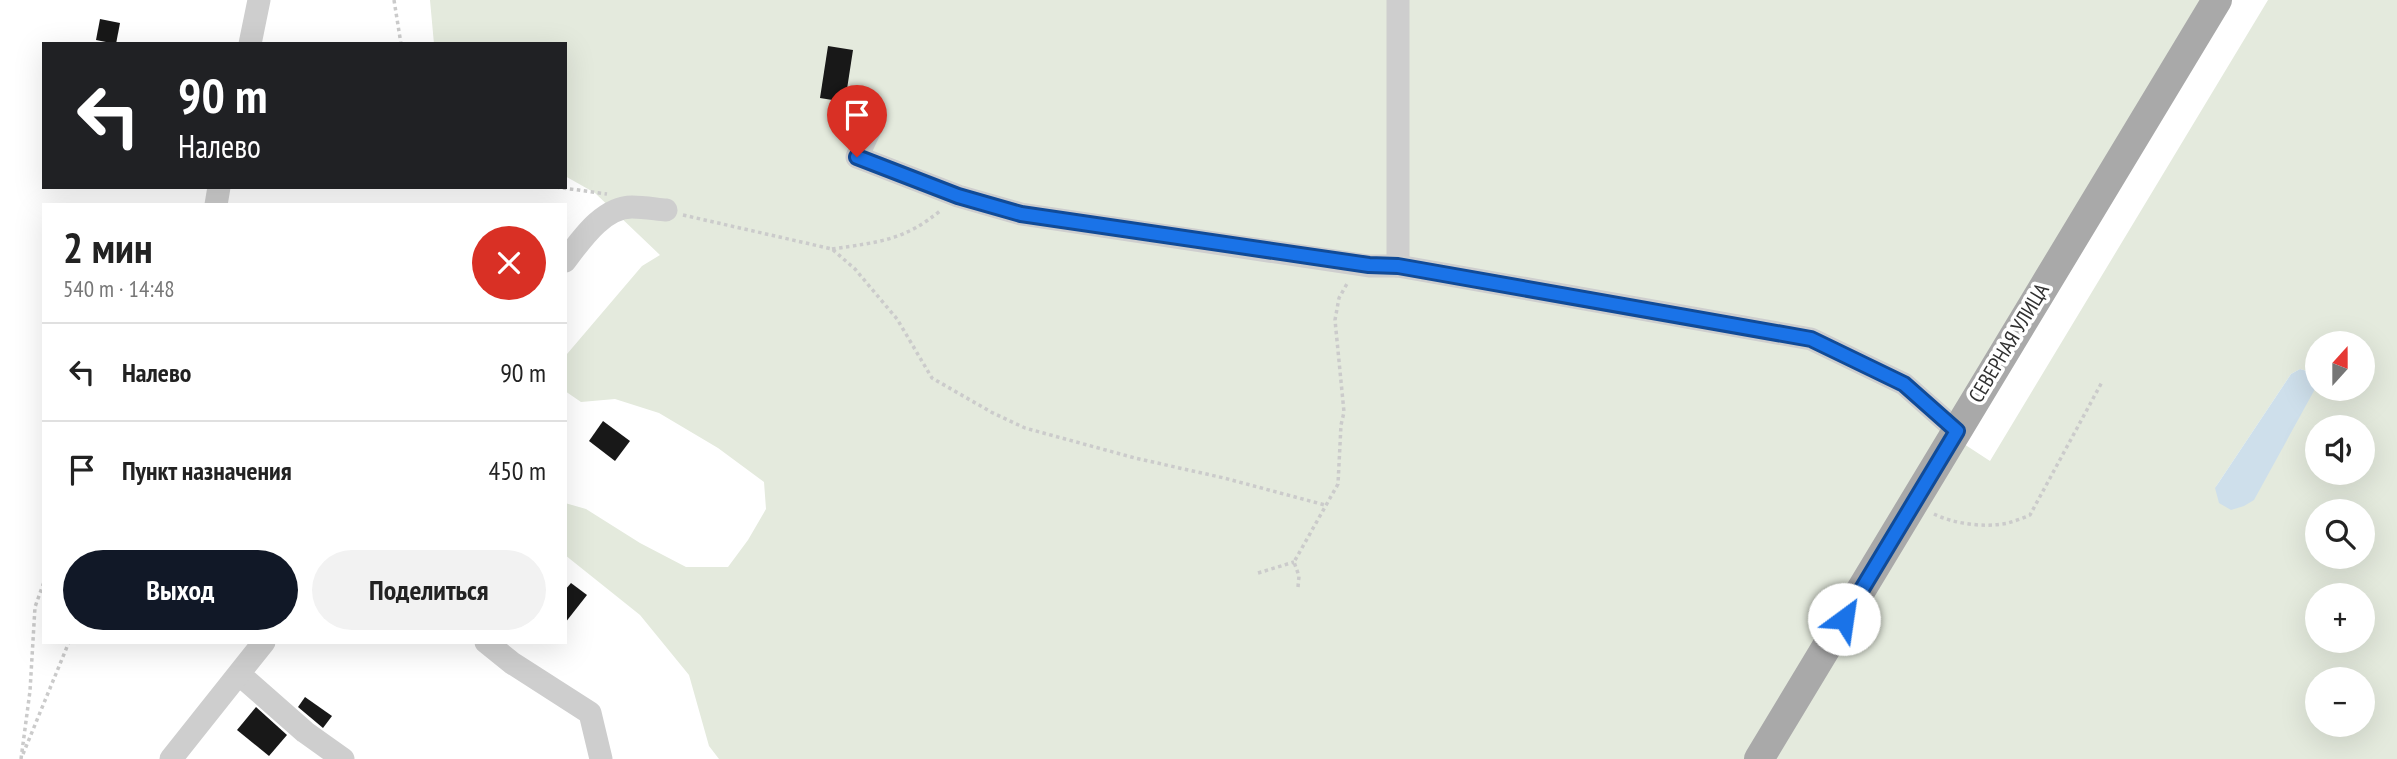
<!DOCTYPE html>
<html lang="ru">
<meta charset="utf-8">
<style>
:root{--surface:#fff;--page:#f2f2f2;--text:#222;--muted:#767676;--line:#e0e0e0;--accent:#111827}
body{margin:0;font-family:"PT Sans Narrow",sans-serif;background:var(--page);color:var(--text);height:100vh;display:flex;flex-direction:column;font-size:26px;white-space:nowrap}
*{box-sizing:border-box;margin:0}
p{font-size:23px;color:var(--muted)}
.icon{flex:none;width:38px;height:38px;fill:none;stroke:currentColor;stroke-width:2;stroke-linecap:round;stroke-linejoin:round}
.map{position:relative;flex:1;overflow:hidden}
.side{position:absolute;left:42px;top:203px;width:525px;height:441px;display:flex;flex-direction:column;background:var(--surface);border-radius:0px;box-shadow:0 7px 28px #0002}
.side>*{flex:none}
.banner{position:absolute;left:42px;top:42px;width:525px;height:147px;border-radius:0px;box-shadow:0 7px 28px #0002;background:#202124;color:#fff;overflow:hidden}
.needle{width:46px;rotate:21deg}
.fabs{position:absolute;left:2305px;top:331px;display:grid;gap:14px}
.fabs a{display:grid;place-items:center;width:70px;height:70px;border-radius:50%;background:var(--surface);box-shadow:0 7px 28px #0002;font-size:35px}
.pin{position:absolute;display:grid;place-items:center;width:60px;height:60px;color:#fff;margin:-72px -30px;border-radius:50% 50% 50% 0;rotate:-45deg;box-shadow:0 0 7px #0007}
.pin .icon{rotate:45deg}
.me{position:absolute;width:77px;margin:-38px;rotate:31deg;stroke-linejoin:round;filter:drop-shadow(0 0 5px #0008)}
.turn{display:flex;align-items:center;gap:24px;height:147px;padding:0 21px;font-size:32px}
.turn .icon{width:91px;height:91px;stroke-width:2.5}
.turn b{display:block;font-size:49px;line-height:60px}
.round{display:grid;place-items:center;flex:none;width:74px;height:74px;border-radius:37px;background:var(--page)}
.summary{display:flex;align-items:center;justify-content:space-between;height:119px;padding:0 21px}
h1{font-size:42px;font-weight:700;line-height:52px}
.button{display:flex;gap:14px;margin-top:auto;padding:14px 21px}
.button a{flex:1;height:80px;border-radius:42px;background:var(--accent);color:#fff;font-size:28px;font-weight:700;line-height:80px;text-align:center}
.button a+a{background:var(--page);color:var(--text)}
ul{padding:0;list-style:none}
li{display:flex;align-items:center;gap:21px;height:98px;padding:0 21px;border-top:2px solid var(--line)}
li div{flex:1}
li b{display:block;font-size:26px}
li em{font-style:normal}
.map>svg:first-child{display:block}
.green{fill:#e4eadd;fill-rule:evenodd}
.water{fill:#cedfeb}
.building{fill:#181818}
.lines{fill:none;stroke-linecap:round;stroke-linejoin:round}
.path{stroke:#cbcbcb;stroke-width:3.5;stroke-dasharray:3.5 3.5;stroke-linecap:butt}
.minor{stroke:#cecece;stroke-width:23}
.major{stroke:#a9a9a9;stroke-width:30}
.route-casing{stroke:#114b97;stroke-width:18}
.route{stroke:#1a73e8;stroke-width:12}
.labels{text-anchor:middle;stroke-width:7;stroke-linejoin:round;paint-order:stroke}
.street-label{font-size:21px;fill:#313131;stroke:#fff}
</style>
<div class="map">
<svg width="2397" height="759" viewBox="0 0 2397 759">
<rect width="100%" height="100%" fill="#fff"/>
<path class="green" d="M430 0H2207L1944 431 1990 461 2268 0H2397V759H719L709 746 689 675 640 615 565 555V503L586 509 640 543 686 567H728L748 540 766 509 764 482 718 448 659 413 615 399 581 402 565 391V362L567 354 642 266 660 255 595 193 565 176V44H434ZM2317 343H2362V388H2317ZM2300 369 2310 372 2215 488 2291 374ZM2317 427H2362V472H2317ZM2317 511H2362V556H2317ZM2317 595H2362V640H2317ZM2317 679H2362V724H2317Z"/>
<polygon class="water" points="2300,369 2310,372 2315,389 2254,500 2244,506 2231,510 2219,503 2215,488 2291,374"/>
<g class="building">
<polygon points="100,19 120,23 116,44 96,40"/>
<polygon points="828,46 853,50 845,102 820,98"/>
<polygon points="603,421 630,441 615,461 589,441"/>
<polygon points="571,583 587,595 565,623 565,590"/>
<polygon points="305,697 332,716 323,728 298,707"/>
<polygon points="256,707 287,735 269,756 237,730"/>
</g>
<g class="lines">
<g class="path">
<polyline points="394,0 401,44"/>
<polyline points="556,187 607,194"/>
<polyline points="683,215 832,249 855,269 897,319 932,378 991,412 1025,428 1135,458 1224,478 1325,505"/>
<path d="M832 249C878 242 904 241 941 210"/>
<path d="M1934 514C1954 524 1985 528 2008 523 2015 521 2023 518 2030 515L2102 382"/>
<polyline points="1258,573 1294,562"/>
<polyline points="1298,587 1299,576 1294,562 1338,484 1341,425 1344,412 1335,320 1339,298 1348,282"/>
<polyline points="23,754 69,642"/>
<polyline points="21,759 30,691 35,607 44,582"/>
</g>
<g class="minor">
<polyline points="1398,0 1398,266"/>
<polyline points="250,44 259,0"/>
<polyline points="872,125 857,157 958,196 1021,214 1369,266 1398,266 1811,339 1904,384 1957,431"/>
<polyline points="216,205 219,187"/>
<path d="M565 261C581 240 603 207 632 207 643 207 655 209 666 210"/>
<polyline points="486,642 512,663 590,713 601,759"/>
<polyline points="239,674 305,732 343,759"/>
<polyline points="171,759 264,642"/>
</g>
<polyline class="major" points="1759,759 2217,0"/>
</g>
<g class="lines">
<defs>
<polyline id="route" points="857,157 958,196 1021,214 1369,265 1398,266 1811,339 1904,384 1957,431 1844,619"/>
</defs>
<use href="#route" class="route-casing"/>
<use href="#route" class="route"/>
</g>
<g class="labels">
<g class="street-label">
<text transform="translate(2009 343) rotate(-59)" y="7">СЕВЕРНАЯ УЛИЦА</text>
</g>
</g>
</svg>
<div class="fabs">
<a><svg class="needle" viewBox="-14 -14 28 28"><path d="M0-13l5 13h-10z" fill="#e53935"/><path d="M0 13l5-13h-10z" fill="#767676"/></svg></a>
<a><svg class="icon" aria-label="sound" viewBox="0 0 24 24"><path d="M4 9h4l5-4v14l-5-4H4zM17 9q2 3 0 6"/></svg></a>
<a><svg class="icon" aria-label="search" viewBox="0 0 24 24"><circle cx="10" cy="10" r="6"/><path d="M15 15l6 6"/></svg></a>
<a>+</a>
<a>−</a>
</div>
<div class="pin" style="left:857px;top:157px;background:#d93025"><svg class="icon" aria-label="arrive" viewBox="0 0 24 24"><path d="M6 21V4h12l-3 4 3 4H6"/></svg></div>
<svg class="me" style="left:1844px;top:619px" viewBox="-20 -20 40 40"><circle r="19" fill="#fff"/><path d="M0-13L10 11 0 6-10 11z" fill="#1a73e8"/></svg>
<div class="banner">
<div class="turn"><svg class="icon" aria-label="left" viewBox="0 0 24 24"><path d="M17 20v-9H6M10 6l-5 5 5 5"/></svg><div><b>90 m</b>Налево</div></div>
</div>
<section class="side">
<div class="summary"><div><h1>2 мин</h1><p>540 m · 14:48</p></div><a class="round" style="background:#d93025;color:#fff"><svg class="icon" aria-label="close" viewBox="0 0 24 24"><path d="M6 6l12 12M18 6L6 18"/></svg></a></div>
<ul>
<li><svg class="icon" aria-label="left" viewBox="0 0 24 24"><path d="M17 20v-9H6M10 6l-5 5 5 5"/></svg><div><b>Налево</b></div><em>90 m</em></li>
<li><svg class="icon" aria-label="arrive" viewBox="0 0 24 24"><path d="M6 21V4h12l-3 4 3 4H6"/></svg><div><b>Пункт назначения</b></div><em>450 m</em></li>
</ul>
<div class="button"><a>Выход</a><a>Поделиться</a></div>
</section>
</div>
